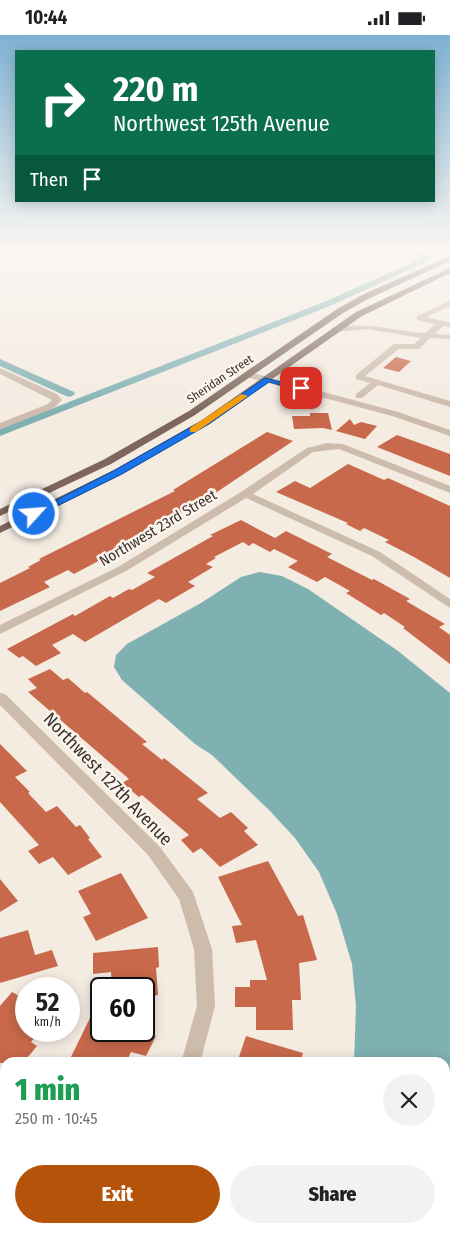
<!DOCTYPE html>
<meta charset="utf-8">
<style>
:root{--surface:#fff;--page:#f2f2f2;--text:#202124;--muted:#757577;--accent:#b45309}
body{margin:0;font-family:"Fira Sans Condensed",sans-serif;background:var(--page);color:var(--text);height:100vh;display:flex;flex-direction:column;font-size:19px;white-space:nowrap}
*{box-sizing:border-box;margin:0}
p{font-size:16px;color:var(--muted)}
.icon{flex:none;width:28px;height:28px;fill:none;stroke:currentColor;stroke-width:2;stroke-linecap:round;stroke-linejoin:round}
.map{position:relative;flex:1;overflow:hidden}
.panel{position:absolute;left:0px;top:1022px;width:450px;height:176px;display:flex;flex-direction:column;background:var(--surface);border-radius:15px 15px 0 0;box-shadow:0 2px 12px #0003}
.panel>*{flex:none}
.guide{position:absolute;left:15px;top:15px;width:420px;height:152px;border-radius:0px;box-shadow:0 2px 12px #0003;background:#0b6e4f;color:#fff;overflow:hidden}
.speed{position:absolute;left:15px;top:942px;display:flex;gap:10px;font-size:25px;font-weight:700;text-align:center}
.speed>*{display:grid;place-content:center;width:65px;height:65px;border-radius:50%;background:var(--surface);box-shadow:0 2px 12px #0003;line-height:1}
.speed small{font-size:12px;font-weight:400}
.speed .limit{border:2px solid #111;border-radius:8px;background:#fff;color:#111}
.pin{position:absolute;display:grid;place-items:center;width:42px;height:42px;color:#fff;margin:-21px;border-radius:10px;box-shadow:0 2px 8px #0006}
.me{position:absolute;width:55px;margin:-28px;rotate:64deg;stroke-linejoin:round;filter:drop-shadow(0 0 4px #0008)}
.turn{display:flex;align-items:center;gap:18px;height:105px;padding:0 15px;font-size:22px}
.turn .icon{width:65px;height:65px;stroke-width:2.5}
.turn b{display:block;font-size:35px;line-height:42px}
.then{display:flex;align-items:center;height:48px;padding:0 15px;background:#0003;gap:10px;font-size:19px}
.round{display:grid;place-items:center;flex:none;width:52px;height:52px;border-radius:26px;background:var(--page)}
.summary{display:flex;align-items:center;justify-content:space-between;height:85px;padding:0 15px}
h1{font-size:30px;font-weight:800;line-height:38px;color:#1e9e55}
.action{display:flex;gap:10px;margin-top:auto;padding:10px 15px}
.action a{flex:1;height:58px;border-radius:30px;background:var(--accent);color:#fff;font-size:20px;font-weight:800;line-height:58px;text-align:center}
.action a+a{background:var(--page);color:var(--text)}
.status{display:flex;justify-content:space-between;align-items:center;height:35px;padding:0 25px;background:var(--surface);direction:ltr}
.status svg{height:14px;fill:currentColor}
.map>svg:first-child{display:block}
.water{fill:#7fb0b2}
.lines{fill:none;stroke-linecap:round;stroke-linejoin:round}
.canal{fill:#7fb0b2;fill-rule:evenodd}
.building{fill:#c8694b}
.minor{fill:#cdbbac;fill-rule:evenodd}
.major{fill:#7d675c;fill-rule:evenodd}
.route{fill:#1a73e8;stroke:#114b97}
.slow{fill:#f59e0b}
.labels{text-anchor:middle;stroke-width:5;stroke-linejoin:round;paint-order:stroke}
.far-street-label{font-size:12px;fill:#3b302b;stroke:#fbf5ee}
.street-label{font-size:15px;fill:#3b302b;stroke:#fbf5ee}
.near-street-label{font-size:18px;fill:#3b302b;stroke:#fbf5ee}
</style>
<div class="status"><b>10:44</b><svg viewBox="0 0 49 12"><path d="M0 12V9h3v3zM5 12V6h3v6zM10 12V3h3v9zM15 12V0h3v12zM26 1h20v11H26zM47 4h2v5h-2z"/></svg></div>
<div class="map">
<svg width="450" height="1198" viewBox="0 0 450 1198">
<rect width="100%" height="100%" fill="#f4ebe1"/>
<polygon class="water" points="260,537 282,541 308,554 398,616 450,658 450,1198 302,1198 304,1194 445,1194 445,1028 354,1027 356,971 352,929 337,879 319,837 295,803 270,776 212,720 195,709 122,645 114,632 116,620 127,609 201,568 241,542"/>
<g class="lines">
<g class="canal">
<polygon points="389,212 402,212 435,223 330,271 0,401 0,394 324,267 423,223"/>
<polygon points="0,324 74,357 75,359 70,362 66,361 0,331"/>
</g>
</g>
<g class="building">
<polygon points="396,322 411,326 399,337 383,333"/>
<polygon points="310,378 328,378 332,395 323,393 294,394 292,381 310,381"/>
<polygon points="350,384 354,390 361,387 377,391 365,404 336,396"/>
<polygon points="267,397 293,406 211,461 152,494 154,495 141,502 137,500 114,512 119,515 74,539 68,535 44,547 50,552 0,576 0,548 30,533 28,532 41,525 39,524 175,456 173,455"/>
<polygon points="397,400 450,419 450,441 377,412"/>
<polygon points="348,429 384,445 388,443 450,471 450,543 414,522 385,507 389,505 364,493 360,496 346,489 348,488 276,457 295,446 310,453"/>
<polygon points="241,485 275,503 286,496 332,519 327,522 372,545 374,544 410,564 406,566 445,589 439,592 450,600 450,629 403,593 405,592 384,578 381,580 346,558 350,556 325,542 317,547 288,532 298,526 274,514 270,517 253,508 249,511 243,507 214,522 216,523 206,529 213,532 188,547 195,551 166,568 159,564 85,607 73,599 52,610 61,618 36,631 23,621 19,623 7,614 73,579 75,581 110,561 113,563 129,554 132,555 155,542 147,538 213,501 210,500"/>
<polygon points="50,634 63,645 68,643 85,658 87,657 147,707 142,709 162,725 164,723 208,758 197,764 220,783 231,777 248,793 244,796 258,810 220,832 201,813 193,818 181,805 189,800 142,760 139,762 122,748 129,744 28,657 37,653 28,644"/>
<polygon points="0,709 27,736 15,742 30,757 28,758 46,777 57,771 76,792 80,790 90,803 88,804 102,822 68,840 53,822 39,829 28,816 39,810 0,767"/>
<polygon points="268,826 298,881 303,880 317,925 299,928 301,965 292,965 293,995 256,995 256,972 235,972 235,952 250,952 250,945 267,945 256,905 236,908 232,891 242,890 218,842"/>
<polygon points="121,838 148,883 96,906 83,882 91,879 78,856"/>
<polygon points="0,844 18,866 0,877"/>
<polygon points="28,895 35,920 52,915 58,931 0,948 0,903"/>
<polygon points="158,912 159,932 156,933 158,960 144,962 144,954 112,954 111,937 93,939 93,918"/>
<polygon points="12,957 26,965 26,996 40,996 31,1007 37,1011 23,1028 0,1028 0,971"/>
<polygon points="91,981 101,984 101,996 142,996 156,1001 146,1021 131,1017 126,1028 68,1028"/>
<polygon points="246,1001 303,1018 300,1028 237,1028"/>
</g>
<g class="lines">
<g class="minor">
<path d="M450 266V271L427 282 450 288V292L443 291 435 299 450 300V304L430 303 419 314H399L365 341 450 366V372L378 350 362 363H356V359L370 348 356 344V340L394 309H414L421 303 368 294 335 297H332V293C366 286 393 296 426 298L435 289 417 285V281Z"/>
<polygon points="0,333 57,359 62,365 54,373 0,394 0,388 48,369 52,365 0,339"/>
<polygon points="249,337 398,377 450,395 450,401 392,381 246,342 246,338"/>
<polygon points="327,408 343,409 450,451 450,458 339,414 313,417 253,459 380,517 450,564 450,573 372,521 246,463 126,536 0,599 0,590 118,532 241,457 307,413"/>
<polygon points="0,658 5,659 160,812 193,857 212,914 215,971 200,1028 181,1028 197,971 194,914 179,864 148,820 0,670"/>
<polygon points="57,1194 82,1194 80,1198 55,1198"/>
</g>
<g class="major">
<polygon points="450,221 450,226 370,263 343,278 195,380 111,429 0,481 0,474 103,425 189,376 337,274 364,259"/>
<polygon points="450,233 450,238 362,281 208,389 122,439 0,498 0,491 114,435 202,385 356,277"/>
</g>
</g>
<linearGradient id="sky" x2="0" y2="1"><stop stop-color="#7eb2d2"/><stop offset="0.56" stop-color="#faf6f2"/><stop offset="1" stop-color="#faf6f2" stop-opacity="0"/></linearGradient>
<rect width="450" height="380" fill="url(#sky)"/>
<polygon class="route" points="265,343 305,353 301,356 269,347 209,389 122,439 37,481 30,481 29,479 115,435 202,386"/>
<polygon class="slow" points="241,359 248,361 196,397 190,397 190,393"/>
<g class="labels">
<g class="far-street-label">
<text transform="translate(220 344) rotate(-34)" y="4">Sheridan Street</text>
</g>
<g class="street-label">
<text transform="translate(158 493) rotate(-31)" y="5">Northwest 23rd Street</text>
</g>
<g class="near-street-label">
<text transform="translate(108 744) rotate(46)" y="6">Northwest 127th Avenue</text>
</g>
</g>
</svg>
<div class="speed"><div>52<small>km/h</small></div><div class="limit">60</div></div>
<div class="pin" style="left:301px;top:353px;background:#d93025"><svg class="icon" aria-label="arrive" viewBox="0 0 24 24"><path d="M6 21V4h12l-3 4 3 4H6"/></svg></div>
<svg class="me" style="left:34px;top:479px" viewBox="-20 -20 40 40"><circle r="17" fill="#1a73e8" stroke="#fff" stroke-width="3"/><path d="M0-11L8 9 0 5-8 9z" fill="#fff"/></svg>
<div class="guide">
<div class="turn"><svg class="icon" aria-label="right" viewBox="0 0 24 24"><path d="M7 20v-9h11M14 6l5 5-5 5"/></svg><div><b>220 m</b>Northwest 125th Avenue</div></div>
<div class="then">Then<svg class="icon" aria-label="arrive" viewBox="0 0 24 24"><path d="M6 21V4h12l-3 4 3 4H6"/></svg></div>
</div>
<section class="panel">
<div class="summary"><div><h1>1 min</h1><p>250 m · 10:45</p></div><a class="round"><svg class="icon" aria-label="close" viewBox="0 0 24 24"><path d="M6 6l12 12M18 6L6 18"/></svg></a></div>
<div class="action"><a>Exit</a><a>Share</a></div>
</section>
</div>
